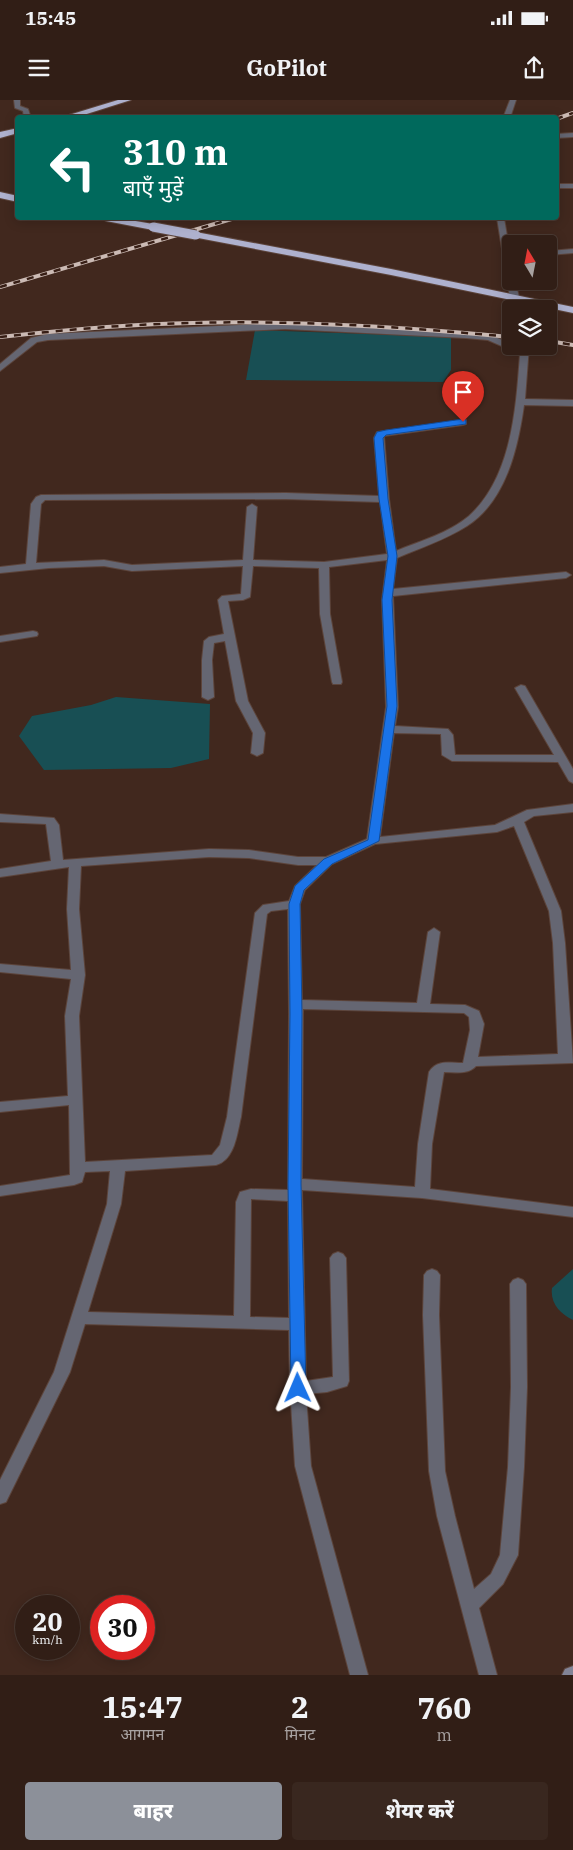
<!DOCTYPE html>
<html lang="hi">
<meta charset="utf-8">
<style>
:root{--surface:#311e16;--page:#39271f;--text:#f1f3f6;--muted:#a8a2a1;--line:#4c3c35;--accent:#8c9099}
body{margin:0;font-family:"IBM Plex Serif","Noto Sans Devanagari",serif;background:var(--page);color:var(--text);height:100vh;display:flex;flex-direction:column;font-size:19px;white-space:nowrap}
*{box-sizing:border-box;margin:0}
p{font-size:16px;color:var(--muted)}
.icon{flex:none;width:28px;height:28px;fill:none;stroke:currentColor;stroke-width:2;stroke-linecap:round;stroke-linejoin:round}
.map{position:relative;height:1575px;overflow:hidden}
.side{display:flex;flex-direction:column;background:var(--surface);flex:1}
.side>*{flex:none}
.banner{position:absolute;left:15px;top:15px;width:544px;height:105px;border-radius:5px;box-shadow:0 2px 12px #0003,0 0 0 1px var(--line);background:#00695c;color:#fff;overflow:hidden}
.needle{width:32px;rotate:350deg}
.buttons{position:absolute;left:502px;top:135px;display:grid;gap:10px}
.buttons a{display:grid;place-items:center;width:55px;height:55px;border-radius:5px;background:var(--surface);box-shadow:0 2px 12px #0003,0 0 0 1px var(--line);font-size:25px}
.speed{position:absolute;left:15px;top:1495px;display:flex;gap:10px;font-size:25px;font-weight:700;text-align:center}
.speed>*{display:grid;place-content:center;width:65px;height:65px;border-radius:50%;background:var(--surface);box-shadow:0 2px 12px #0003,0 0 0 1px var(--line);line-height:1}
.speed small{font-size:12px;font-weight:400}
.speed .limit{border:8px solid #d22;background:#fff;color:#111}
.pin{position:absolute;display:grid;place-items:center;width:42px;height:42px;color:#fff;margin:-51px -21px;border-radius:50% 50% 50% 0;rotate:-45deg;box-shadow:0 0 5px #0007}
.pin .icon{rotate:45deg}
.me{position:absolute;width:55px;margin:-28px;rotate:359deg;stroke-linejoin:round;filter:drop-shadow(0 0 4px #0008)}
.turn{display:flex;align-items:center;gap:18px;height:105px;padding:0 25px;font-size:22px}
.turn .icon{width:65px;height:65px;stroke-width:2.5}
.turn b{display:block;font-size:35px;line-height:42px}
.eta{display:flex;justify-content:space-evenly;align-items:center;height:85px;text-align:center}
.eta b{font-size:30px;font-weight:800;line-height:35px}
.cta{display:flex;gap:10px;margin-top:auto;padding:10px 25px}
.cta a{flex:1;height:58px;border-radius:5px;background:var(--accent);color:#fff;font-size:20px;font-weight:800;line-height:58px;text-align:center}
.cta a+a{background:var(--page);color:var(--text)}
.status{display:flex;justify-content:space-between;align-items:center;height:35px;padding:0 25px;background:var(--surface);direction:ltr}
.status svg{height:14px;fill:currentColor}
header{display:flex;justify-content:space-between;align-items:center;height:65px;padding:0 25px;background:var(--surface);font-size:22px;font-weight:800}
.map>svg:first-child{display:block}
.water{fill:#184f54}
.lines{fill:none;stroke-linecap:round;stroke-linejoin:round}
.street-casing{stroke:#5c443b;stroke-width:2}
.secondary-casing{stroke:#5c443b;stroke-width:2}
.highway-casing{stroke:#5c443b;stroke-width:2}
.street{fill:#656672;fill-rule:evenodd}
.secondary{fill:#828497;fill-rule:evenodd}
.highway{fill:#aeb1ce;fill-rule:evenodd}
.rail-casing{stroke:#cbbab4;stroke-width:4}
.rail{stroke:#371e15;stroke-width:2.5;stroke-dasharray:7;stroke-linecap:butt}
.highway-bridge-casing{stroke:#5c443b;stroke-width:11;stroke-linecap:butt}
.highway-bridge{stroke:#aeb1ce;stroke-width:9}
.route{fill:#1a73e8;stroke:#114b97}
</style>
<div class="status"><b>15:45</b><svg viewBox="0 0 49 12"><path d="M0 12V9h3v3zM5 12V6h3v6zM10 12V3h3v9zM15 12V0h3v12zM26 1h20v11H26zM47 4h2v5h-2z"/></svg></div>
<header><svg class="icon" aria-label="menu" viewBox="0 0 24 24"><path d="M4 6h16M4 12h16M4 18h16"/></svg>GoPilot<svg class="icon" aria-label="share" viewBox="0 0 24 24"><path d="M12 15V3M7 8l5-5 5 5M5 13v7h14v-7"/></svg></header>
<div class="map">
<svg width="573" height="1575" viewBox="0 0 573 1575">
<rect width="100%" height="100%" fill="#41281e"/>
<g class="water">
<polygon points="255,230 451,237 451,270 443,282 246,280"/>
<polygon points="116,597 210,604 209,659 171,668 44,670 19,636 32,616 91,605"/>
<path d="M573 1169V1220C560 1214 550 1203 552 1188Z"/>
</g>
<g class="lines">
<defs>
<g id="street">
<polygon points="14,0 20,0 20,6 28,9 31,18 24,18 23,11 15,8"/>
<polygon points="510,0 516,0 510,18 503,18"/>
<polygon points="573,33 573,37 556,38 556,34"/>
<rect x="556" y="84" width="17" height="4"/>
<polygon points="497,118 504,118 511,160 511,181 515,181 522,209 514,209 510,198"/>
<polygon points="573,149 573,153 549,155 549,151"/>
<path d="M285 223 466 232 493 236 511 244V246L521 248V246H529L525 299 573 300V306L524 305C518 348 506 401 467 426 445 440 420 448 397 458L393 489 566 472 571 475 566 478 393 496 398 607 395 626 448 629 453 635 455 655H554L515 588 521 585 525 586 573 669V683L569 681 558 662 452 661 442 655 441 634 394 633 380 737 495 725 527 710 573 704V712L534 716 524 722 561 811 565 843 573 963 476 966C468 975 455 972 444 972L432 1044 430 1089 573 1107V1117L422 1098 302 1090 306 1281 333 1277 330 1158 333 1154 338 1152 343 1154 346 1158 349 1281 347 1286 327 1292 306 1294 311 1366 368 1575H350L295 1366 290 1288 289 1230 85 1224 70 1272 6 1402 0 1404V1380L54 1272 107 1104 110 1071 85 1072 82 1082 74 1085 0 1096V1086L70 1075 69 1005 0 1012V1002L68 996 65 916 71 879 0 872V864L71 870 67 809 69 767 0 777V769L51 761 46 724 0 722V714L54 718 59 725 63 760 209 749 249 750 298 757H326L367 739 386 607 382 500 387 460 329 467 330 514 342 582 341 584H333L332 582 320 514 319 468 253 466 250 497 243 500 228 501 248 601 265 633 263 653 257 656 251 653 253 633 236 601 225 541 214 543 212 560 214 597 208 600 202 597V560L204 541 209 537 224 534 218 500 222 496 241 494 243 466 132 471 104 466 49 468 0 473V467L26 464 31 404 36 397 41 395 286 393 379 396 374 338 377 332 466 320V324L463 325 384 336 389 399 396 451C420 441 449 433 469 416 512 377 516 308 520 254L488 240 466 238 285 229 48 240 37 242 0 271V264L31 238 48 234ZM286 399 380 402 387 454 324 462 253 460 257 407 252 404 247 407 243 460 132 465 104 460 36 463 41 404 45 400ZM514 726 549 811 553 843 558 954 478 957 484 924 479 911 465 905 430 904 440 832 434 828 428 832 417 903 302 900 300 804 305 790 332 764 375 744 497 732ZM209 757 249 758 298 765H317L295 786 289 801 263 805 255 813 227 1017 220 1045 212 1055 85 1062 79 916 85 875 79 809 81 766ZM288 809 289 914 288 1090 251 1089 240 1092 236 1102 234 1216 88 1212 121 1104 125 1071 216 1065C235 1060 237 1033 241 1017L267 814 271 811ZM303 909 464 913 469 917 470 930 463 963C450 963 437 959 429 972L418 1044 415 1087 302 1079ZM251 1099 288 1101 289 1218 250 1217Z"/>
<polygon points="33,531 37,532 38,534 37,536 0,542 0,536"/>
<polygon points="432,1169 437,1171 440,1175 439,1215 445,1371 455,1416 474,1489 491,1474 500,1455 508,1367 511,1287 510,1184 513,1180 518,1178 523,1180 526,1184 527,1287 524,1367 518,1455 503,1484 479,1508 497,1575 479,1575 437,1416 429,1371 423,1215 424,1175 427,1171"/>
</g>
<polygon id="secondary" points="573,1566 573,1575 562,1575 565,1569"/>
<g id="highway">
<polygon points="118,0 131,0 74,18 59,18"/>
<polygon points="18,28 18,33 0,38 0,32"/>
<polygon points="0,92 18,96 18,102 0,98"/>
<polygon points="101,118 118,118 153,124 158,127 153,130 106,121"/>
<polygon points="196,132 391,169 573,207 573,213 391,175 193,137 193,133"/>
</g>
</defs>
<use href="#street" class="street-casing"/>
<use href="#secondary" class="secondary-casing"/>
<use href="#highway" class="highway-casing"/>
<use href="#street" class="street"/>
<use href="#secondary" class="secondary"/>
<use href="#highway" class="highway"/>
<defs>
<g id="rail">
<polyline points="556,19 573,13"/>
<polyline points="0,187 235,118"/>
<path d="M0 237C64 230 128 224 193 223 299 220 405 227 511 237"/>
<polyline points="549,241 573,245"/>
</g>
</defs>
<use href="#rail" class="rail-casing"/>
<use href="#rail" class="rail"/>
<defs>
<polyline id="highway-bridge" points="153,127 196,135"/>
</defs>
<use href="#highway-bridge" class="highway-bridge-casing"/>
<use href="#highway-bridge" class="highway-bridge"/>
</g>
<polygon class="route" points="463,319 466,320 466,324 386,335 383,338 388,399 397,456 392,500 397,606 379,741 332,764 304,790 300,804 302,914 301,1084 306,1288 303,1292 298,1293 293,1292 291,1288 288,1084 290,914 289,804 295,786 324,759 368,740 387,606 382,500 388,456 379,399 374,338 377,332 386,330"/>
</svg>
<div class="buttons">
<a><svg class="needle" viewBox="-14 -14 28 28"><path d="M0-13l5 13h-10z" fill="#e53935"/><path d="M0 13l5-13h-10z" fill="#a8a2a1"/></svg></a>
<a><svg class="icon" aria-label="layers" viewBox="0 0 24 24"><path d="M12 4l9 5-9 5-9-5zM3 14l9 5 9-5"/></svg></a>
</div>
<div class="speed"><div>20<small>km/h</small></div><div class="limit">30</div></div>
<div class="pin" style="left:463px;top:322px;background:#d93025"><svg class="icon" aria-label="arrive" viewBox="0 0 24 24"><path d="M6 21V4h12l-3 4 3 4H6"/></svg></div>
<svg class="me" style="left:298px;top:1288px" viewBox="-20 -20 40 40"><path d="M0-17L14 15 0 8-14 15z" fill="#1a73e8" stroke="#fff" stroke-width="4"/></svg>
<div class="banner">
<div class="turn"><svg class="icon" aria-label="left" viewBox="0 0 24 24"><path d="M17 20v-9H6M10 6l-5 5 5 5"/></svg><div><b>310 m</b>बाएँ मुड़ें</div></div>
</div>
</div>
<section class="side">
<div class="eta">
<div><b>15:47</b><p>आगमन</p></div>
<div><b>2</b><p>मिनट</p></div>
<div><b>760</b><p>m</p></div>
</div>
<div class="cta"><a>बाहर</a><a>शेयर करें</a></div>
</section>
